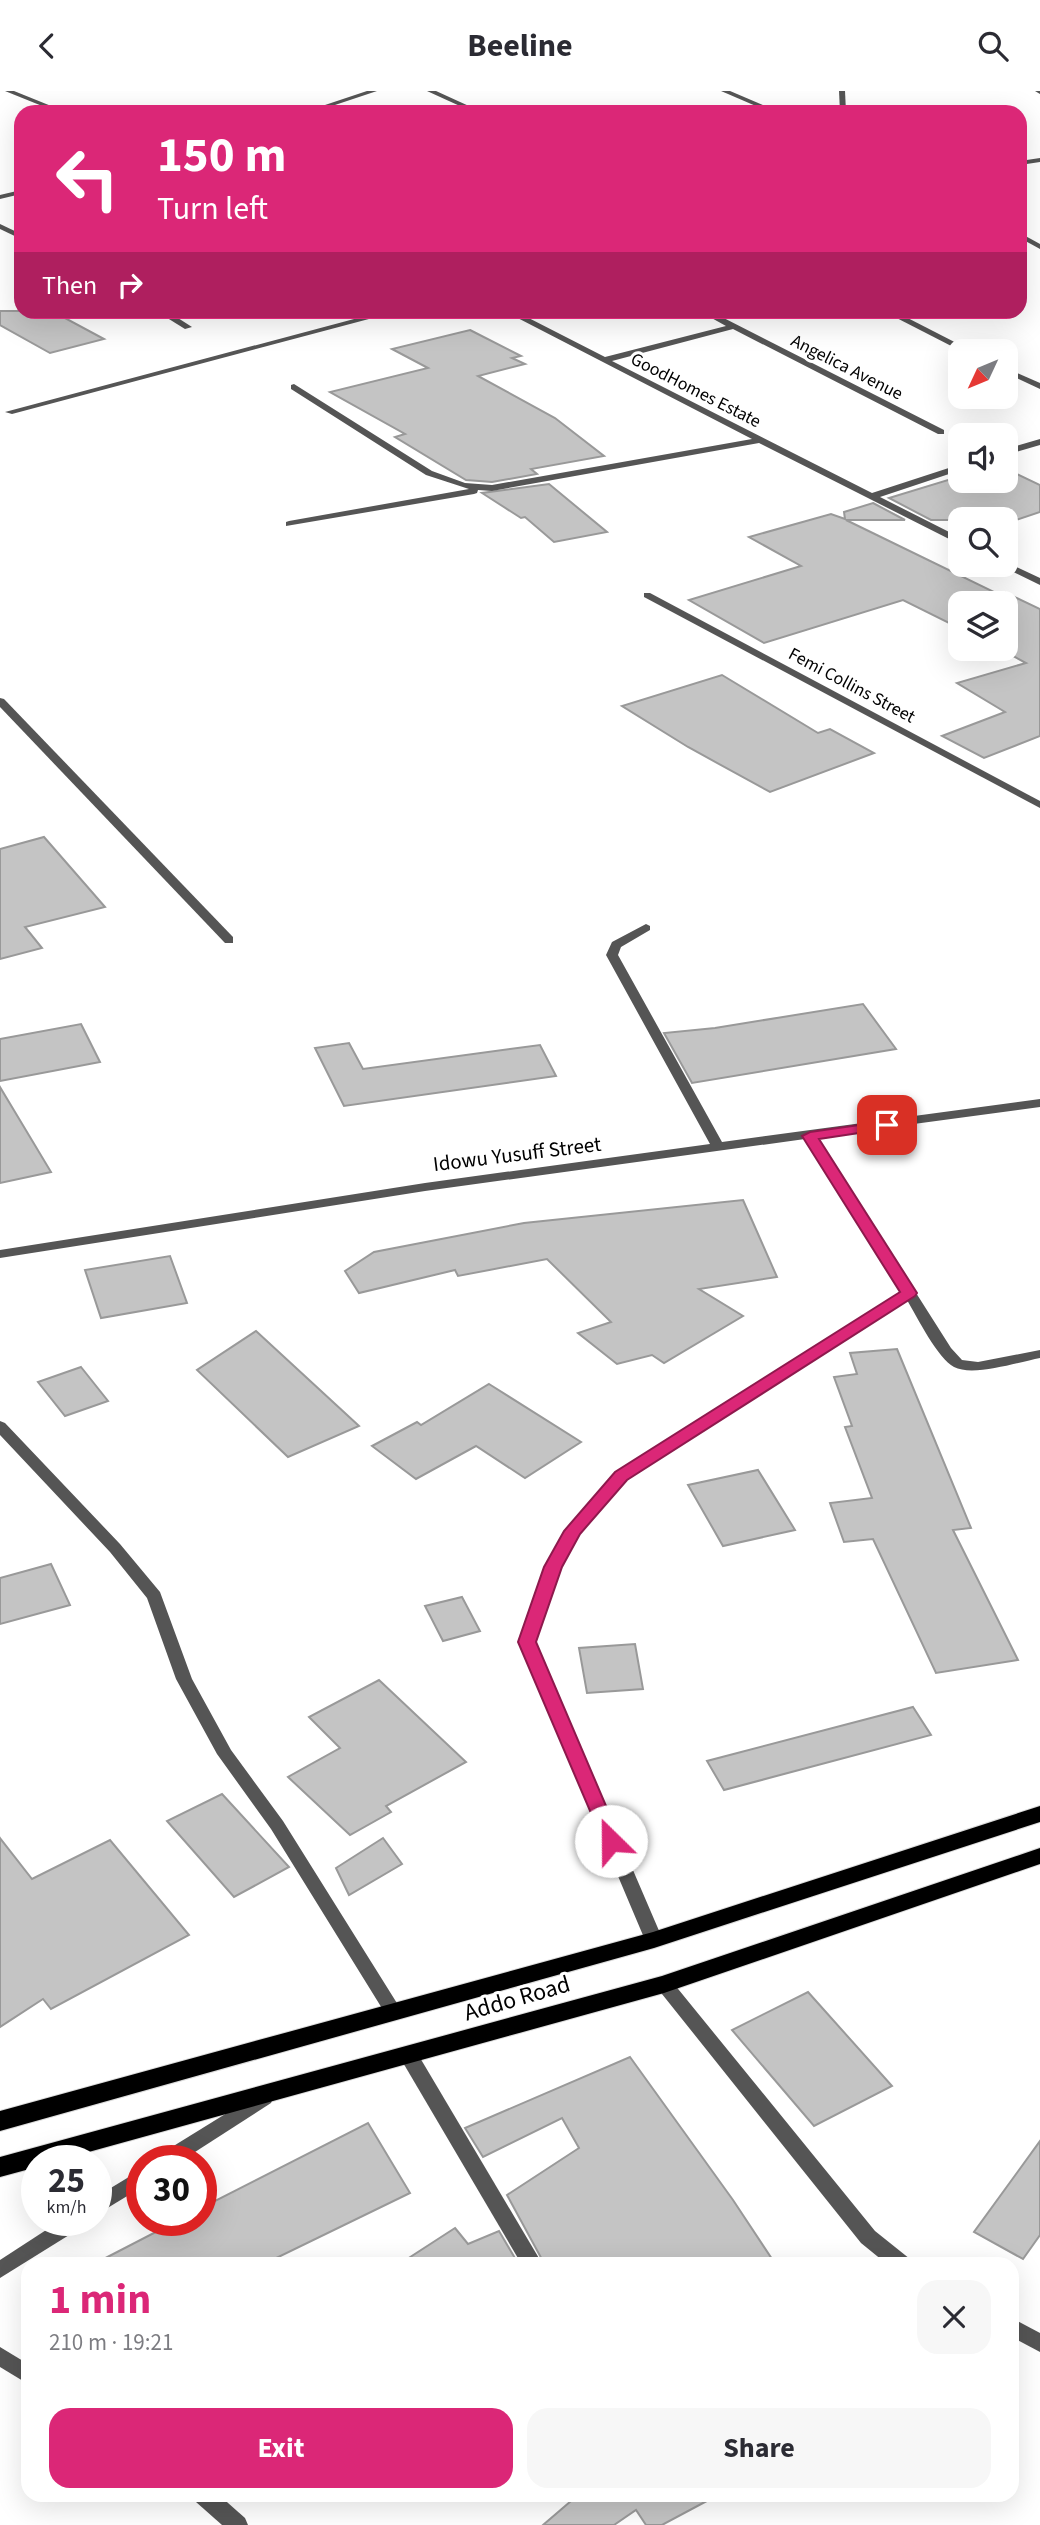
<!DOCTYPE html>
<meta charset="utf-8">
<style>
:root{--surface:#fff;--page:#f7f7f7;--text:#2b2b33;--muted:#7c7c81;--accent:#db2777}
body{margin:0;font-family:"Source Sans 3",sans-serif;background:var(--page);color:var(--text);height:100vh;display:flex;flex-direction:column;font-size:26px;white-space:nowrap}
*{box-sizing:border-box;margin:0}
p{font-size:23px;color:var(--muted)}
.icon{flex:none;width:38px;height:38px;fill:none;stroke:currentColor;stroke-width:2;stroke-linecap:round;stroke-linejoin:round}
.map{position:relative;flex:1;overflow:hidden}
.side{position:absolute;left:21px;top:2166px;width:998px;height:245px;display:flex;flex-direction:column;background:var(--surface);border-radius:21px;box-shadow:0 7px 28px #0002}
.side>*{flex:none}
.hud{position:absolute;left:14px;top:14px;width:1013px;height:214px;border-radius:21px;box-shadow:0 7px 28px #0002;background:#db2777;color:#fff;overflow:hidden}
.needle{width:46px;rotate:226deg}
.buttons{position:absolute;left:948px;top:248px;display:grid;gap:14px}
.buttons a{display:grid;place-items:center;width:70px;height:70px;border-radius:14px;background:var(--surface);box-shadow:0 7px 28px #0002;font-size:35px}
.speed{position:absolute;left:21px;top:2054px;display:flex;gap:14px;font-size:35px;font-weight:700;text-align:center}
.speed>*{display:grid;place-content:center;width:91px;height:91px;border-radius:50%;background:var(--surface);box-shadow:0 7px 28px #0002;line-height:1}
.speed small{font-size:18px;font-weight:400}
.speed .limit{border:10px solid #d22;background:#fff;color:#111}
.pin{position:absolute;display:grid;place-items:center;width:60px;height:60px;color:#fff;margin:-30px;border-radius:14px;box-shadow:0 4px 10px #0006}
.me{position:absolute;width:77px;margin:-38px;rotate:337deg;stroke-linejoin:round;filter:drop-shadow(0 0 5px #0008)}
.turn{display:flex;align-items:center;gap:24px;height:147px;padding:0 28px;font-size:32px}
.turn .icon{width:91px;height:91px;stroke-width:2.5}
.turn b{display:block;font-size:49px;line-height:60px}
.then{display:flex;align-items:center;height:66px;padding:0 28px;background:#0003;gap:14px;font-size:26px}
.round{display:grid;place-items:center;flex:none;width:74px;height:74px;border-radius:21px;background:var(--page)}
.head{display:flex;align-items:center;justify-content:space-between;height:119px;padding:0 28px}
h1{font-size:42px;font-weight:700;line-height:52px;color:var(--accent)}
.action{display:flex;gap:14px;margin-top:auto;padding:14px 28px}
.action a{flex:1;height:80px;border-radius:21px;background:var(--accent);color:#fff;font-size:28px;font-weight:700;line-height:80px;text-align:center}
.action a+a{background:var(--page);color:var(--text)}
header{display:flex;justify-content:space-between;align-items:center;height:91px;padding:0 28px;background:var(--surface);font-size:32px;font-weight:700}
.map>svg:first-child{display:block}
.building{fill:#c4c4c4;stroke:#999;stroke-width:2}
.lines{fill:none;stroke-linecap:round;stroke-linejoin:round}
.primary-casing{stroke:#dbdbdb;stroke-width:2}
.service{fill:#555;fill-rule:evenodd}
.minor{fill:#555;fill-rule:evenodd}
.tertiary{fill:#555;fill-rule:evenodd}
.primary{fill:#000;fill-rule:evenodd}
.route{fill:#db2777;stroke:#8e194d;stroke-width:2}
.labels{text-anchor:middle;stroke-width:6;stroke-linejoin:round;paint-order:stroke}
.far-street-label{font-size:18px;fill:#000;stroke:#fff}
.street-label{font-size:21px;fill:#000;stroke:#fff}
.near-street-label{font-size:24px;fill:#000;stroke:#fff}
</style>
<header><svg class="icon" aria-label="back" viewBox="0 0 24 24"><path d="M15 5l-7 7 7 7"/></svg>Beeline<svg class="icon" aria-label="search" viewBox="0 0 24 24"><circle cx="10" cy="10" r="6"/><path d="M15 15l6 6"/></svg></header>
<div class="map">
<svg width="1040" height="2434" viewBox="0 0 1040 2434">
<rect width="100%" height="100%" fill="#fff"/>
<g class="building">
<polygon points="0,220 52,220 104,248 50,262 0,234"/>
<polygon points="470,239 521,265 512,267 525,273 478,285 555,327 604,365 531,378 537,383 492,391 466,389 395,346 405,343 330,301 428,277 392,258"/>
<polygon points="1006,378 1040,394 1040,421 1016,429 931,429 889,407 961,385 961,390 1006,390"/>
<polygon points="549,393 607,441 554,451 525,426 521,427 482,402"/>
<polygon points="873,412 905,429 846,429 1006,507 1006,502 1040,518 1040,645 984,667 942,645 1005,621 957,592 1026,572 1000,558 1006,558 1006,513 961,513 961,538 903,509 764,552 689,509 801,475 749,446 831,423 845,428 844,421"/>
<polygon points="722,584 818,642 830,638 874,662 770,701 688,656 622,615"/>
<polygon points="44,746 105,816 25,836 42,857 0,868 0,758"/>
<polygon points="863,913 896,958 692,992 664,942 715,937"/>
<polygon points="81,933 100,971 0,990 0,948"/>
<polygon points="349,952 363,978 540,954 556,985 344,1015 315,957"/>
<polygon points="0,996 51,1081 0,1092"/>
<polygon points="743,1109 777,1186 699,1198 743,1225 664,1272 652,1264 617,1273 578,1242 611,1231 547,1168 458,1185 455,1179 359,1202 345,1180 374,1161 524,1132"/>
<polygon points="170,1165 187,1212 101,1227 85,1179"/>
<polygon points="256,1240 359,1335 288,1366 197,1279"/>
<polygon points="897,1258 971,1437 953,1439 1018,1569 936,1582 873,1448 844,1451 830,1412 872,1407 845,1336 852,1335 834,1286 857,1283 850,1262"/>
<polygon points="81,1276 108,1310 65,1325 38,1291"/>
<polygon points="489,1293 581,1351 525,1387 476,1355 416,1388 372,1355 417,1331 421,1334"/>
<polygon points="758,1379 795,1439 723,1455 688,1394"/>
<polygon points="51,1473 70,1514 0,1533 0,1487"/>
<polygon points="462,1506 480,1540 443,1550 425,1515"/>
<polygon points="635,1553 643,1598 587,1602 579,1557"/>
<polygon points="379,1589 466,1671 386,1715 391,1721 350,1744 288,1686 340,1657 309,1626"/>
<polygon points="913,1616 931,1644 724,1699 707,1670"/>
<polygon points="222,1703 289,1776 234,1806 167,1730"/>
<polygon points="0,1747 32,1788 110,1749 189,1844 51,1918 43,1908 0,1936"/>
<polygon points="383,1747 402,1773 349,1804 336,1777"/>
<polygon points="808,1901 892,1995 814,2035 732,1939"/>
<polygon points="630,1966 733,2109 776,2174 545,2174 507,2104 579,2057 562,2027 483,2066 465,2037"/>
<polygon points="368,2032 410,2102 262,2174 92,2174 177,2130 201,2130 201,2117"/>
<polygon points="1040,2050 1040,2144 1023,2168 974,2141"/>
<polygon points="455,2137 468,2153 499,2140 519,2174 398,2174"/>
<polygon points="578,2404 718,2404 662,2434 646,2434 636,2419 614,2434 543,2434"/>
</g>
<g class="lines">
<defs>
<g id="primary">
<polygon points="1040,1715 1040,1731 654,1857 0,2040 0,2020 653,1841"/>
<polygon points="1040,1757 1040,1773 664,1902 56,2070 37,2070 37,2076 0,2086 0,2066 662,1885"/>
</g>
</defs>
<use href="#primary" class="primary-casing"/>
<polygon class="service" points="367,0 377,0 314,21 304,21"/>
<g class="minor">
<polygon points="5,0 14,0 66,21 57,21"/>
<polygon points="721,0 730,0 779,21 770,21"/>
<polygon points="839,0 845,0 846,21 840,21"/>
<polygon points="1035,0 1040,0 1040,3"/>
<polygon points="1040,67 1040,71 1020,74 1020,70"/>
<polygon points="21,99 21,103 0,108 0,104"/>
<polygon points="0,133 21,143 21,148 0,138"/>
<polygon points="1020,142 1040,153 1040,158 1020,147"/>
<polygon points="156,220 167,220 192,236 185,238"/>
<polygon points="384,220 399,220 12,323 5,321"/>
<polygon points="504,220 515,220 605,266 726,235 699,220 710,220 944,339 944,343 938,343 733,238 612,270 872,402 961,373 961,379 880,406 961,447 961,454 759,352 492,400 478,399 477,402 474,403 286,435 286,431 289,430 469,398 426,384 291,298 291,294 294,293 432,380 465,392 492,394 752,348"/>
<polygon points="1040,348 1040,354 1006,364 1006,358"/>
<polygon points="1006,471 1040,487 1040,494 1003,476 1001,474 1006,474"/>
<polygon points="644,502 650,502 1040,710 1040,717 644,506"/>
<polygon points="0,607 4,608 233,846 233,852 225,852 0,616"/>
<path d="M646 833 650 835V839L621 856 618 864 722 1051 1040 1008V1016L817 1046 951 1257 962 1269 978 1271 1040 1259V1267C1019 1271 973 1286 954 1276 938 1268 917 1226 907 1209L626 1388 579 1443 561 1476 535 1551 663 1849 660 1854 654 1856 648 1854 645 1849 519 1551 545 1476 565 1440 616 1382 902 1201 805 1048 425 1100 0 1167V1159L425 1092 710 1053 606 864 612 851Z"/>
<polygon points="0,1330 5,1332 120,1453 160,1501 192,1588 231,1659 283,1730 400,1917 403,1922 400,1927 394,1929 388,1927 271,1738 217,1663 176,1588 147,1507 110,1461 0,1344"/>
<polygon points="664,1886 670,1888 875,2140 910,2168 913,2174 888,2174 861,2152 658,1898 655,1893 658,1888"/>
<polygon points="409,1958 416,1960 543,2174 522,2174 402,1970 400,1965 402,1960"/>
<polygon points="1012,2227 1040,2242 1040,2261 1012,2246"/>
<polygon points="0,2256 28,2273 28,2293 0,2276"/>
<polygon points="193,2404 219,2404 245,2427 248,2434 222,2434 196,2411"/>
</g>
<g class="tertiary">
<polygon points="427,0 436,0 482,21 473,21"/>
<polygon points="883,220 894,220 974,261 963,261"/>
<polygon points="1006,277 1040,292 1040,298 1006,282"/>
<polygon points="264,1999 271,2002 273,2007 271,2012 181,2070 157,2070 159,2064"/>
<polygon points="142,2078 142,2096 96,2124 96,2106"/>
<polygon points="60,2130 85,2130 82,2136 0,2187 0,2169"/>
</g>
<use href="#primary" class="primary"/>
</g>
<polygon class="route" points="887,1030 892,1031 894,1034 892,1037 819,1048 917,1202 915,1205 627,1389 580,1443 562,1476 536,1551 621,1750 618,1755 611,1757 605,1755 518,1551 544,1476 564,1440 615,1381 900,1201 802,1045 810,1041"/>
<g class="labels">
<g class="far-street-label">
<text transform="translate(847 276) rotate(27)" y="6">Angelica Avenue</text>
<text transform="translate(696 299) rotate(27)" y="6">GoodHomes Estate</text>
<text transform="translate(852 594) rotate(28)" y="6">Femi Collins Street</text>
</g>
<g class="street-label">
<text transform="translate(517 1063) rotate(-7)" y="7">Idowu Yusuff Street</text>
</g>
<g class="near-street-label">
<text transform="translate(517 1907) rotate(-16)" y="8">Addo Road</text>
</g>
</g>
</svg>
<div class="buttons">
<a><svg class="needle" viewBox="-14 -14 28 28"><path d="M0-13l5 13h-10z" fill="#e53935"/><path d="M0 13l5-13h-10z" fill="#7c7c81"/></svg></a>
<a><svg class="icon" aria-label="sound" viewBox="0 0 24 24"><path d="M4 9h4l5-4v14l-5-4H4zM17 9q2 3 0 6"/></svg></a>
<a><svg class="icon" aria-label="search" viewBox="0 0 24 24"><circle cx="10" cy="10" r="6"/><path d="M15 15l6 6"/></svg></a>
<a><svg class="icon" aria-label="layers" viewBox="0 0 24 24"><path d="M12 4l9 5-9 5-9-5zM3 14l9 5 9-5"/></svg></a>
</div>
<div class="speed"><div>25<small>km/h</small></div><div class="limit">30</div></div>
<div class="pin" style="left:887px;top:1034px;background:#d93025"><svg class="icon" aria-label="arrive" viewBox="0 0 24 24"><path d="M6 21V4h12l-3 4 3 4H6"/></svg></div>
<svg class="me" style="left:611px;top:1750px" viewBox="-20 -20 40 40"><circle r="19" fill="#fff"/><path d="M0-13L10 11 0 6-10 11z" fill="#db2777"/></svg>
<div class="hud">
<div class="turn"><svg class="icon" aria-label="left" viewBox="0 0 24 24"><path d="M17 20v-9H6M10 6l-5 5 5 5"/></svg><div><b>150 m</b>Turn left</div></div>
<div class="then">Then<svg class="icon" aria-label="right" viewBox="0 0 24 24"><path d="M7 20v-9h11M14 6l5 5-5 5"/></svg></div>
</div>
<section class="side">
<div class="head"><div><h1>1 min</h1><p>210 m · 19:21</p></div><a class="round"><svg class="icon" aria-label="close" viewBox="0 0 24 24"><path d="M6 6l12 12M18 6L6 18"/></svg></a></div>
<div class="action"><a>Exit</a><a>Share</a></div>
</section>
</div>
